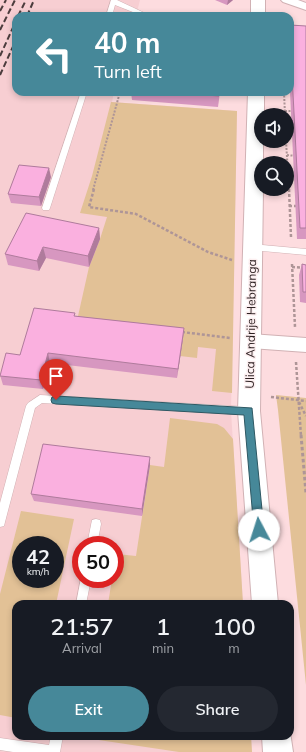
<!DOCTYPE html>
<style>
:root{--surface:#171b24;--page:#242831;--text:#f1f3f6;--muted:#9ea1a6;--accent:#468899}
body{margin:0;font-family:Mulish,sans-serif;background:var(--page);color:var(--text);height:100vh;display:flex;flex-direction:column;font-size:15px;white-space:nowrap}
*{box-sizing:border-box;margin:0}
p{font-size:13px;color:var(--muted)}
.icon{flex:none;width:22px;height:22px;fill:none;stroke:currentColor;stroke-width:2;stroke-linecap:round;stroke-linejoin:round}
.map{position:relative;flex:1;overflow:hidden}
.side{position:absolute;left:12px;top:600px;width:282px;height:140px;display:flex;flex-direction:column;background:var(--surface);border-radius:12px;box-shadow:0 2px 6px #0003}
.side>*{flex:none}
.guide{position:absolute;left:12px;top:12px;width:282px;height:84px;border-radius:12px;box-shadow:0 2px 6px #0003;background:#468899;color:#fff;overflow:hidden}
.controls{position:absolute;left:254px;top:108px;display:grid;gap:8px}
.controls a{display:grid;place-items:center;width:40px;height:40px;border-radius:50%;background:var(--surface);box-shadow:0 2px 6px #0003;font-size:20px}
.speed{position:absolute;left:12px;top:536px;display:flex;gap:8px;font-size:20px;font-weight:700;text-align:center}
.speed>*{display:grid;place-content:center;width:52px;height:52px;border-radius:50%;background:var(--surface);box-shadow:0 2px 6px #0003;line-height:1}
.speed small{font-size:10px;font-weight:400}
.speed .limit{border:6px solid #d22;background:#fff;color:#111}
.pin{position:absolute;display:grid;place-items:center;width:34px;height:34px;color:#fff;margin:-41px -17px;border-radius:50% 50% 50% 0;rotate:-45deg;box-shadow:0 0 4px #0007}
.pin .icon{rotate:45deg}
.me{position:absolute;width:44px;margin:-22px;rotate:355deg;stroke-linejoin:round;filter:drop-shadow(0 0 3px #0008)}
.turn{display:flex;align-items:center;gap:14px;height:84px;padding:0 16px;font-size:18px}
.turn .icon{width:52px;height:52px;stroke-width:2.5}
.turn b{display:block;font-size:28px;line-height:34px}
.eta{display:flex;justify-content:space-evenly;align-items:center;height:68px;text-align:center}
.eta b{font-size:24px;font-weight:600;line-height:28px}
.action{display:flex;gap:8px;margin-top:auto;padding:8px 16px}
.action a{flex:1;height:46px;border-radius:24px;background:var(--accent);color:#fff;font-size:16px;font-weight:600;line-height:46px;text-align:center}
.action a+a{background:var(--page);color:var(--text)}
.map>svg:first-child{display:block}
.built{fill:#f7ced2;fill-rule:evenodd}
.green{fill:#e2c196;fill-rule:evenodd}
.lines{fill:none;stroke-linecap:round;stroke-linejoin:round}
.lane-casing{stroke:#d1b1b4;stroke-width:1}
.street-casing{stroke:#d1b1b4;stroke-width:2}
.secondary-casing{stroke:#d1b1b4;stroke-width:2}
.path-far2{stroke:#ae9597;stroke-width:2;stroke-dasharray:2 1.5;stroke-linecap:butt}
.path-far1{stroke:#ae9597;stroke-width:2.5;stroke-dasharray:3 2;stroke-linecap:butt}
.path{stroke:#ae9597;stroke-width:3;stroke-dasharray:3.5 2.5;stroke-linecap:butt}
.lane{fill:#fff;fill-rule:evenodd}
.street{fill:#fff;fill-rule:evenodd}
.secondary{fill:#fff;fill-rule:evenodd}
.rail{stroke:#4b3c3d;stroke-width:2;stroke-dasharray:6 3;stroke-linecap:butt}
.wall{fill:#d797c0}
.shaded-wall{fill:#af7b9c}
.building{fill:#fab0df;stroke:#af7b9c}
.route{fill:#468899;stroke:#2e5863}
.labels{text-anchor:middle;stroke-width:3;stroke-linejoin:round;paint-order:stroke}
.street-label{font-size:12px;fill:#2d2122;stroke:#fceff0}
</style>
<div class="map">
<svg width="306" height="752" viewBox="0 0 306 752">
<rect width="100%" height="100%" fill="#fddcdf"/>
<path class="built" d="M0 0H140L136 16H16V92H114L112 102 237 111 231 411 243 604H16V736H251L252 752H0ZM21 545H55V579H21ZM81 545H115V579H81Z"/>
<g class="green">
<polygon points="111,102 237,111 232,393 212,391 216,349 198,347 197,358 180,356 183,337 76,325 89,267 100,239 107,217 80,213 92,176"/>
<polygon points="276,395 306,398 306,685 278,410"/>
<polygon points="170,418 217,424 224,428 233,439 243,604 108,604 112,579 115,579 117,554 136,556 150,465 164,467"/>
<path d="M21 511 74 519 56 604H16V718L0 715V594ZM21 545H55V579H21Z"/>
<polygon points="86,736 251,736 252,752 179,752 92,739 85,738"/>
</g>
<g class="lines">
<defs>
<g id="lane">
<polygon points="111,0 117,0 151,16 143,16 115,5 112,16 106,16"/>
<polygon points="81,92 87,92 50,208 49,210 43,210 42,208"/>
<polygon points="252,244 306,249 306,255 252,250 248,247"/>
<polygon points="40,395 249,407 252,408 254,411 252,414 249,415 42,403 35,408 5,522 4,526 0,527 0,503 26,406 28,403"/>
<polygon points="96,519 100,520 101,524 97,545 87,545 92,520"/>
<polygon points="81,578 91,579 86,604 76,604"/>
<polygon points="51,736 63,736 60,752 13,752 0,750 0,738 49,745"/>
</g>
<g id="street">
<polygon points="281,0 298,0 306,3 306,10 283,2"/>
<polygon points="250,334 306,338 306,352 250,348 244,346 241,341 244,336"/>
</g>
<g id="secondary">
<rect x="251" y="0" width="14" height="16"/>
<polygon points="248,92 264,92 264,115 261,115 261,141 263,141 263,163 261,163 261,189 263,189 260,411 278,604 252,604 238,411"/>
<polygon points="290,732 293,752 263,752 262,736 290,736"/>
</g>
</defs>
<use href="#lane" class="lane-casing"/>
<use href="#street" class="street-casing"/>
<use href="#secondary" class="secondary-casing"/>
<g class="path-far2">
<polyline points="284,92 285,115"/>
<polyline points="285,111 294,111"/>
<polyline points="286,141 289,190"/>
<polyline points="287,155 296,156"/>
<polyline points="93,190 120,92"/>
</g>
<g class="path-far1">
<polyline points="94,189 89,207 136,214 208,252 232,260"/>
<polyline points="289,189 291,237"/>
<polyline points="289,206 299,206"/>
<polyline points="292,264 295,327"/>
<polyline points="292,267 306,268"/>
<polyline points="182,332 230,338"/>
<polyline points="296,362 301,436"/>
<polyline points="271,397 306,401"/>
<polyline points="299,402 306,416"/>
</g>
<polyline class="path" points="301,435 306,493"/>
<use href="#lane" class="lane"/>
<use href="#street" class="street"/>
<use href="#secondary" class="secondary"/>
<g class="rail">
<polyline points="0,11 6,0"/>
<polyline points="18,16 26,0"/>
<polyline points="27,16 34,0"/>
<polyline points="0,30 15,0"/>
<polyline points="0,56 16,21"/>
<polyline points="0,75 16,40"/>
</g>
</g>
<g class="wall">
<polygon points="215,0 233,0 227,5"/>
<polygon points="290,25 306,26 306,239 297,239 290,92"/>
<polygon points="131,92 220,92 218,107 132,100"/>
<polygon points="51,177 41,206 11,203 8,194"/>
<polygon points="99,228 100,239 89,267 46,258 39,271 8,265 5,254"/>
<polygon points="302,264 306,265 306,303 300,302 299,275"/>
<polygon points="76,316 184,328 183,338 177,378 50,363 43,389 3,385 0,375 20,355"/>
<polygon points="150,465 142,516 34,501 31,494"/>
</g>
<g class="shaded-wall">
<polygon points="228,0 233,0 227,5"/>
<polygon points="49,168 51,177 41,206 39,197"/>
<polygon points="99,228 100,239 89,267 88,256"/>
<polygon points="43,247 46,258 39,271 37,261"/>
<polygon points="184,328 183,338 177,378 178,369"/>
<polygon points="48,353 50,363 43,389 41,380"/>
<polygon points="150,457 150,465 142,516 142,509"/>
</g>
<g class="building">
<polygon points="290,25 306,26 306,228 300,228 290,36"/>
<polygon points="166,92 219,92 219,96"/>
<polygon points="19,165 49,168 39,197 8,194"/>
<polygon points="26,213 99,228 88,256 43,247 37,261 5,254"/>
<polygon points="302,264 306,265 306,292 303,292"/>
<polygon points="34,308 75,313 74,316 184,328 178,369 48,353 41,380 0,376 6,353 20,355"/>
<polygon points="43,444 150,457 142,509 31,494"/>
</g>
<polygon class="route" points="56,396 252,408 264,530 263,533 259,535 255,533 254,530 244,415 56,404 52,403 51,400 52,397"/>
<g class="labels">
<g class="street-label">
<text transform="translate(251 324) rotate(-89)" y="4">Ulica Andrije Hebranga</text>
</g>
</g>
</svg>
<div class="controls">
<a><svg class="icon" aria-label="sound" viewBox="0 0 24 24"><path d="M4 9h4l5-4v14l-5-4H4zM17 9q2 3 0 6"/></svg></a>
<a><svg class="icon" aria-label="search" viewBox="0 0 24 24"><circle cx="10" cy="10" r="6"/><path d="M15 15l6 6"/></svg></a>
</div>
<div class="speed"><div>42<small>km/h</small></div><div class="limit">50</div></div>
<div class="pin" style="left:56px;top:400px;background:#d93025"><svg class="icon" aria-label="arrive" viewBox="0 0 24 24"><path d="M6 21V4h12l-3 4 3 4H6"/></svg></div>
<svg class="me" style="left:259px;top:530px" viewBox="-20 -20 40 40"><circle r="19" fill="#fff"/><path d="M0-13L10 11 0 6-10 11z" fill="#468899"/></svg>
<div class="guide">
<div class="turn"><svg class="icon" aria-label="left" viewBox="0 0 24 24"><path d="M17 20v-9H6M10 6l-5 5 5 5"/></svg><div><b>40 m</b>Turn left</div></div>
</div>
<section class="side">
<div class="eta">
<div><b>21:57</b><p>Arrival</p></div>
<div><b>1</b><p>min</p></div>
<div><b>100</b><p>m</p></div>
</div>
<div class="action"><a>Exit</a><a>Share</a></div>
</section>
</div>
